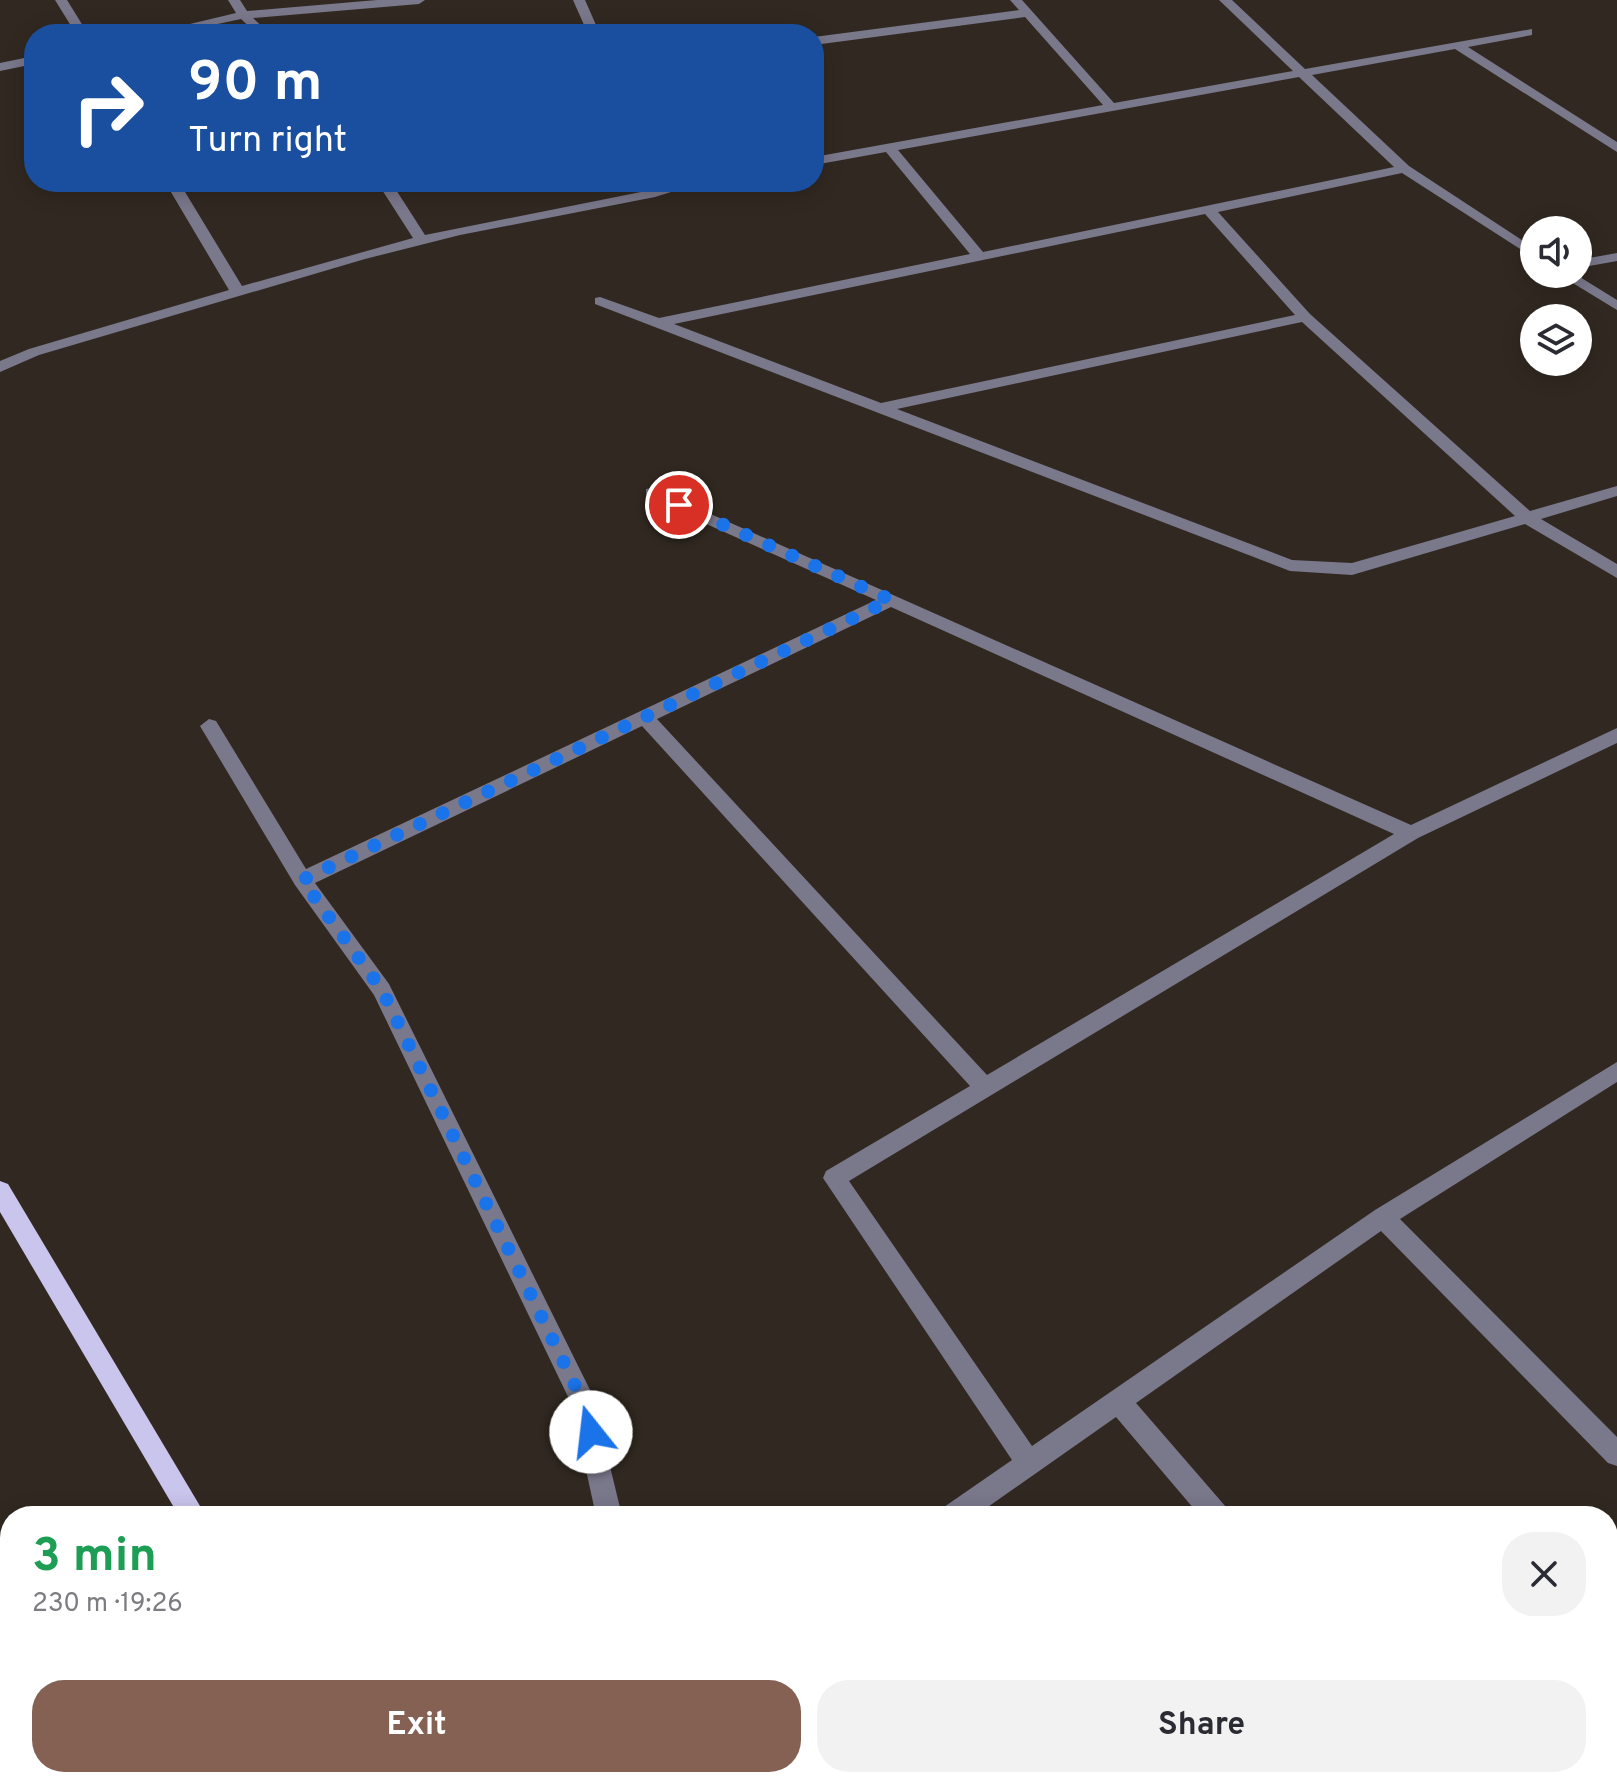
<!DOCTYPE html>
<meta charset="utf-8">
<style>
:root{--surface:#fff;--page:#f2f2f3;--text:#2b2b33;--muted:#7c7c81;--accent:#846153}
body{margin:0;font-family:Overpass,sans-serif;background:var(--page);color:var(--text);height:100vh;display:flex;flex-direction:column;font-size:30px;white-space:nowrap}
*{box-sizing:border-box;margin:0}
p{font-size:26px;color:var(--muted)}
.icon{flex:none;width:44px;height:44px;fill:none;stroke:currentColor;stroke-width:2;stroke-linecap:round;stroke-linejoin:round}
.map{position:relative;flex:1;overflow:hidden}
.panel{position:absolute;left:0px;top:1506px;width:1618px;height:282px;display:flex;flex-direction:column;background:var(--surface);border-radius:32px 32px 0 0;box-shadow:0 4px 20px #0003}
.panel>*{flex:none}
.top-card{position:absolute;left:24px;top:24px;width:800px;height:168px;border-radius:32px;box-shadow:0 4px 20px #0003;background:#1a4fa0;color:#fff;overflow:hidden}
.controls{position:absolute;left:1520px;top:216px;display:grid;gap:16px}
.controls a{display:grid;place-items:center;width:72px;height:72px;border-radius:50%;background:var(--surface);box-shadow:0 4px 20px #0003;font-size:40px}
.pin{position:absolute;display:grid;place-items:center;width:68px;height:68px;color:#fff;margin:-34px;border:4px solid #fff;border-radius:50%;box-shadow:0 2px 8px #0007}
.me{position:absolute;width:88px;margin:-44px;rotate:344deg;stroke-linejoin:round;filter:drop-shadow(0 0 6px #0008)}
.turn{display:flex;align-items:center;gap:28px;height:168px;padding:0 32px;font-size:36px}
.turn .icon{width:104px;height:104px;stroke-width:2.5}
.turn b{display:block;font-size:56px;line-height:68px}
.round{display:grid;place-items:center;flex:none;width:84px;height:84px;border-radius:32px;background:var(--page)}
.head{display:flex;align-items:center;justify-content:space-between;height:136px;padding:0 32px}
h1{font-size:48px;font-weight:700;line-height:60px;color:#1e9e55}
.cta{display:flex;gap:16px;margin-top:auto;padding:16px 32px}
.cta a{flex:1;height:92px;border-radius:32px;background:var(--accent);color:#fff;font-size:32px;font-weight:700;line-height:92px;text-align:center}
.cta a+a{background:var(--page);color:var(--text)}
.map>svg:first-child{display:block}
.lines{fill:none;stroke-linecap:round;stroke-linejoin:round}
.minor{fill:#7a788b;fill-rule:evenodd}
.major{fill:#cac5ed;fill-rule:evenodd}
.route{stroke:#1a73e8;stroke-width:14;stroke-dasharray:0 25.2}
</style>
<div class="map">
<svg width="1617" height="1787" viewBox="0 0 1617 1787">
<rect width="100%" height="100%" fill="#312921"/>
<g class="lines">
<g class="minor">
<polygon points="55,0 67,0 88,34 76,34"/>
<polygon points="228,0 240,0 247,11 377,0 425,0 419,4 253,18 270,34 257,34 241,19 171,34 148,34 236,13"/>
<polygon points="573,0 585,0 600,34 588,34"/>
<path d="M1010 0H1022L1114 103 1293 71 1219 0H1232L1305 69 1532 29V35L1468 47 1617 142V152L1455 49 1312 75 1409 166 1534 248V258L1402 173 1218 212 1310 314 1530 511 1617 486V496L1541 519 1617 564V578L1525 524 1352 575 1290 571 595 304V298L600 297 659 318 970 254 886 152 814 165V157L1103 105 1025 17 814 45V37L1019 10ZM1299 77 1394 167 983 252 898 150ZM1205 214 1295 315 881 403 674 324ZM1302 322 1515 516 1352 563 1292 560 897 409Z"/>
<polygon points="34,56 34,64 0,71 0,63"/>
<polygon points="165,182 179,182 242,286 413,238 377,182 391,182 425,235 651,190 658,186 655,182 703,182 655,197 460,235 365,259 39,355 0,372 0,361 29,349 229,290"/>
<polygon points="1617,253 1617,261 1578,268 1578,260"/>
<polygon points="1558,274 1575,274 1617,300 1617,310"/>
<path d="M652 488 1411 825 1617 728V743L1418 838 849 1181 1032 1446 1375 1210 1617 1062V1082L1400 1219 1617 1437V1466L1608 1463 1381 1231 1136 1403 1226 1507 1230 1516H1200L1116 1417 975 1516H940L944 1507 1012 1460 823 1178 826 1171 970 1086 642 726 315 883 389 984 593 1396 622 1516H596L572 1405 374 995 295 885 200 726 209 719 216 721 306 869 876 600 646 497V489ZM891 607 1394 834 987 1075 657 719Z"/>
<polygon points="88,1778 128,1778 124,1787 84,1787"/>
<polygon points="550,1778 588,1778 584,1787 546,1787"/>
<polygon points="1428,1778 1460,1778 1464,1787 1432,1787"/>
</g>
<g class="major">
<polygon points="0,1181 8,1184 206,1516 179,1516 0,1212"/>
<polygon points="337,1778 366,1778 370,1787 341,1787"/>
</g>
</g>
<g class="lines">
<polyline class="route" points="591,1432 584,1404 382,990 302,880 891,600 679,505"/>
</g>
</svg>
<div class="controls">
<a><svg class="icon" aria-label="sound" viewBox="0 0 24 24"><path d="M4 9h4l5-4v14l-5-4H4zM17 9q2 3 0 6"/></svg></a>
<a><svg class="icon" aria-label="layers" viewBox="0 0 24 24"><path d="M12 4l9 5-9 5-9-5zM3 14l9 5 9-5"/></svg></a>
</div>
<div class="pin" style="left:679px;top:505px;background:#d93025"><svg class="icon" aria-label="arrive" viewBox="0 0 24 24"><path d="M6 21V4h12l-3 4 3 4H6"/></svg></div>
<svg class="me" style="left:591px;top:1432px" viewBox="-20 -20 40 40"><circle r="19" fill="#fff"/><path d="M0-13L10 11 0 6-10 11z" fill="#1a73e8"/></svg>
<div class="top-card">
<div class="turn"><svg class="icon" aria-label="right" viewBox="0 0 24 24"><path d="M7 20v-9h11M14 6l5 5-5 5"/></svg><div><b>90 m</b>Turn right</div></div>
</div>
<section class="panel">
<div class="head"><div><h1>3 min</h1><p>230 m · 19:26</p></div><a class="round"><svg class="icon" aria-label="close" viewBox="0 0 24 24"><path d="M6 6l12 12M18 6L6 18"/></svg></a></div>
<div class="cta"><a>Exit</a><a>Share</a></div>
</section>
</div>
